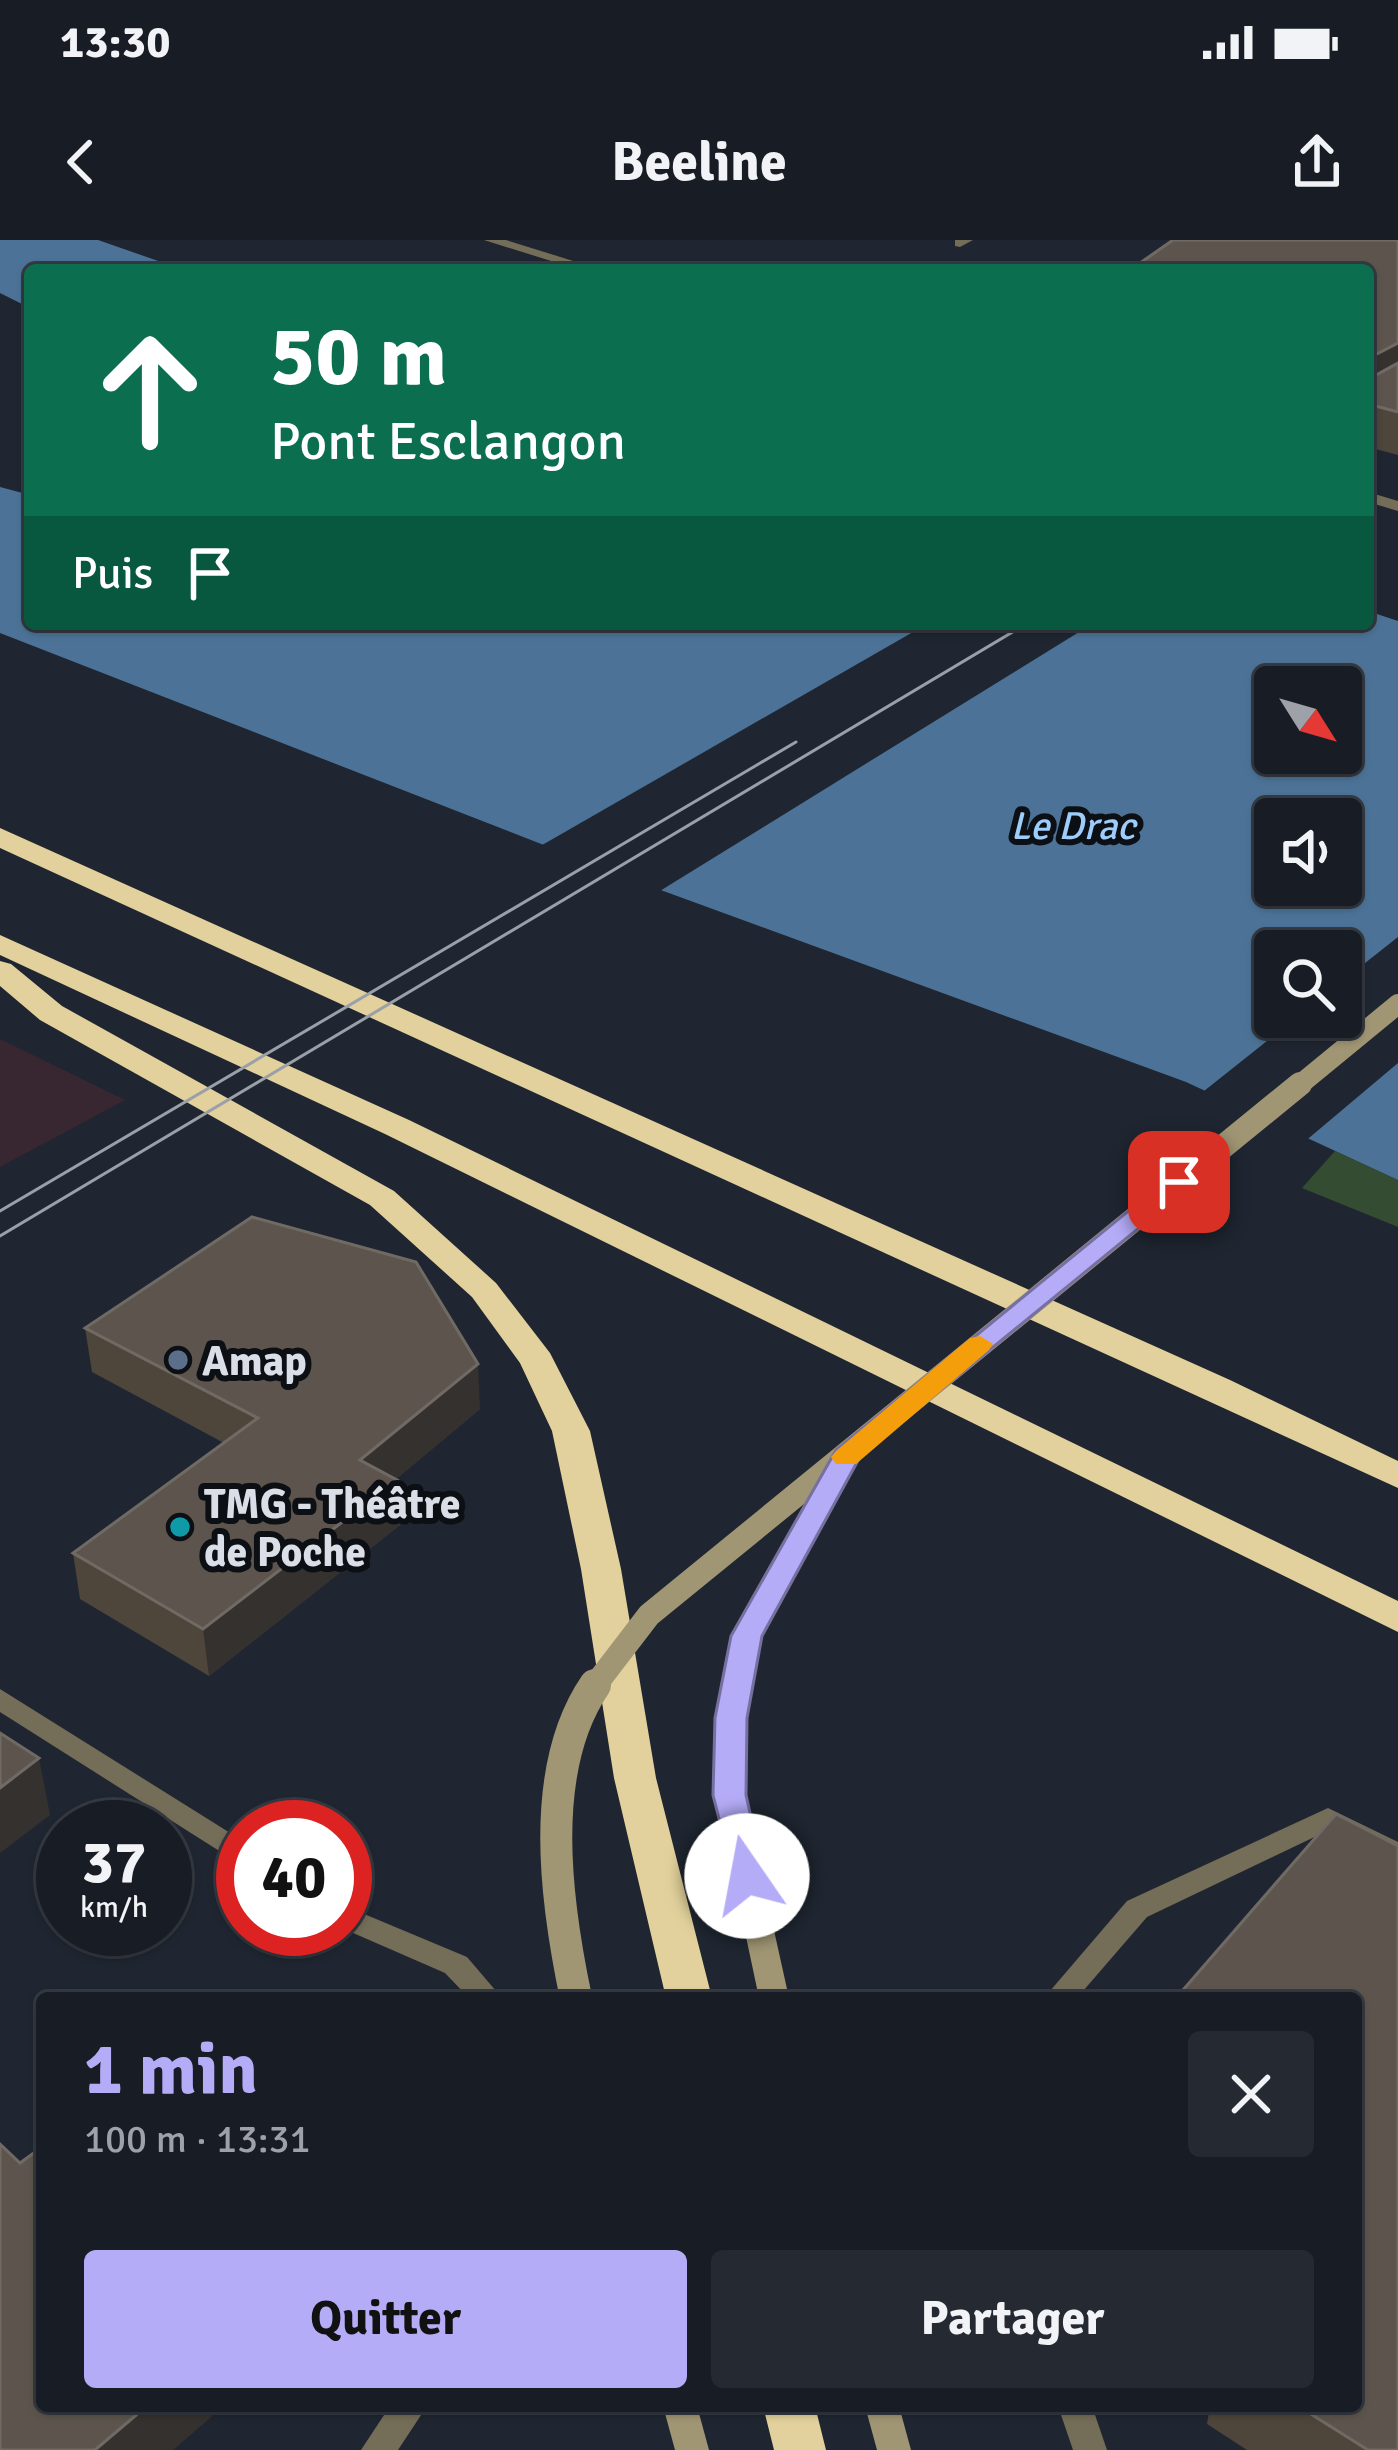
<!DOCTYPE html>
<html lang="fr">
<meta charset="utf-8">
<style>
:root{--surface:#171c25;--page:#242932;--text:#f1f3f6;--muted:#9ea1a7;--line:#363a42;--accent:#b5acf8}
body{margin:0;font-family:Signika,sans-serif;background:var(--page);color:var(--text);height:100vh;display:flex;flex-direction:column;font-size:45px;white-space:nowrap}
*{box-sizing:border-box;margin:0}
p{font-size:39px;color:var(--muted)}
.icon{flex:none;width:66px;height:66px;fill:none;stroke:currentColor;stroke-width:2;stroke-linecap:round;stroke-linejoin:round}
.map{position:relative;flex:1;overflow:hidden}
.sheet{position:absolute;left:36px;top:1752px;width:1326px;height:420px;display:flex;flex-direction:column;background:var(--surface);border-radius:12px;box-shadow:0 3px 9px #0004,0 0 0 3px var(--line)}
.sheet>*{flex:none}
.banner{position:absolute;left:24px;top:24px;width:1350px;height:366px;border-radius:12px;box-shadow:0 3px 9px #0004,0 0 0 3px var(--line);background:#0b6e4f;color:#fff;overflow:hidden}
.needle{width:78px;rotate:127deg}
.controls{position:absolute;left:1254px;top:426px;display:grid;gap:24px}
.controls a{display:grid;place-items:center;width:108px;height:108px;border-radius:12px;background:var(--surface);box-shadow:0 3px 9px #0004,0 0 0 3px var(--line);font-size:60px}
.speed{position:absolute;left:36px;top:1560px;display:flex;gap:24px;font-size:60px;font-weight:700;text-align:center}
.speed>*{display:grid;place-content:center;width:156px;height:156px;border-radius:50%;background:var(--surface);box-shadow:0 3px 9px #0004,0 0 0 3px var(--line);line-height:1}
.speed small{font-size:30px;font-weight:400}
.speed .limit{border:18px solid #d22;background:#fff;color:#111}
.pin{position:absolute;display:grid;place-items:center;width:102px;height:102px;color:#fff;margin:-51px;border-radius:24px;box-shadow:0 6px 18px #0006}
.me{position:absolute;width:132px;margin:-66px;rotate:348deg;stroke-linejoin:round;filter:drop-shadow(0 0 9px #0008)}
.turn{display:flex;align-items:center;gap:42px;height:252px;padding:0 48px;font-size:54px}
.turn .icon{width:156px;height:156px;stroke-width:2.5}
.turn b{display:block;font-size:84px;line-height:102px}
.then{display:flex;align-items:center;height:114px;padding:0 48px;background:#0003;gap:24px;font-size:45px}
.round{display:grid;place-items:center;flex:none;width:126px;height:126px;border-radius:12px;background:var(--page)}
.summary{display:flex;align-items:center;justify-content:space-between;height:204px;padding:0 48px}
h1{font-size:72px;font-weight:700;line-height:90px;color:var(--accent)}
.cta{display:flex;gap:24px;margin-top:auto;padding:24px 48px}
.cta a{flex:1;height:138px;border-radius:12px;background:var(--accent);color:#111;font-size:48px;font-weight:700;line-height:138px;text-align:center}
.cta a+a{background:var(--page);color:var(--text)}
.status{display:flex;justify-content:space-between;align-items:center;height:84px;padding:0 60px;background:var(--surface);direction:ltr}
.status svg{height:33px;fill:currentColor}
header{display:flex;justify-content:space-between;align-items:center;height:156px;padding:0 48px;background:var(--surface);font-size:54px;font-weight:700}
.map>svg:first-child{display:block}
.commercial{fill:#382731}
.green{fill:#344c32}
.water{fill:#4c7397;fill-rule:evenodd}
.pier{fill:#1f2631}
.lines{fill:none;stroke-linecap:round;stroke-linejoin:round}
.lane{fill:#746d58;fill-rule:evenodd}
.street{fill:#746d58;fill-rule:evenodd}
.secondary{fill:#a09674;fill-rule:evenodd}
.highway{fill:#e2d19c;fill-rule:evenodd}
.tram{stroke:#9a9fa8;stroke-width:3}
.secondary-bridge-far2{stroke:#a09674;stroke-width:20}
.secondary-bridge-far1{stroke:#a09674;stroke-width:24}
.secondary-bridge{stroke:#a09674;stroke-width:32}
.wall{fill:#4e453b}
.shaded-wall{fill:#35312f}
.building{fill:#5d554d;stroke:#706a65;stroke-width:3}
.route{fill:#b5acf8;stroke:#7670a1;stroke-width:3}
.slow{fill:#f59e0b}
.service-dot{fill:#5c6f8a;stroke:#0c0f14;stroke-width:4.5}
.culture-dot{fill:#0f9aa8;stroke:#0c0f14;stroke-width:4.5}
.labels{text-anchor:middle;stroke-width:12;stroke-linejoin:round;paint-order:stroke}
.far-water-label{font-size:39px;font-style:italic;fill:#9dcdfa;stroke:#0c0f14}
.poi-label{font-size:42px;font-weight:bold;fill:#dadee6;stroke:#0c0f14;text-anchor:start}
</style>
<div class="status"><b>13:30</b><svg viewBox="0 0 49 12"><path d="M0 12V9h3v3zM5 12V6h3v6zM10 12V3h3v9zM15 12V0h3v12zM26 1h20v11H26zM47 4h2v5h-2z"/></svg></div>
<header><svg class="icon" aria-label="back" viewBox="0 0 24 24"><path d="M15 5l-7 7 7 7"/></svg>Beeline<svg class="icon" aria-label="share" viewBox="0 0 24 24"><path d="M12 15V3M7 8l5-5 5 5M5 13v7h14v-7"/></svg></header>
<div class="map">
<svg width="1398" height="2210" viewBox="0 0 1398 2210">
<rect width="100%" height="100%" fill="#1f2631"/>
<polygon class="commercial" points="0,799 125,860 0,927"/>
<polygon class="green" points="1335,911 1398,940 1398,987 1302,948"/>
<g class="water">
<polygon points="0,0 98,0 184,30 30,30 30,68 0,53"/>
<path d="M0 247 30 255V384H1368V371L1398 381V940L1186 842 636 641 0 393ZM1275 447H1341V513H1275ZM1275 579H1341V645H1275ZM1275 711H1341V777H1275Z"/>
</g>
<g class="pier">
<polygon points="927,384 1092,384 655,654 537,608"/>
<polygon points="1398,697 1398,823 1303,903 1199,855 1297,777 1341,777 1341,742"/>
</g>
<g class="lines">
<g class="lane">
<polygon points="955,0 973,0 960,7 955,6"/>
<polygon points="1328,1568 1398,1602 1398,1626 1327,1591 1147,1677 1077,1758 1044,1758 1127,1661"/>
<polygon points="1058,2166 1092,2166 1107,2210 1073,2210"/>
</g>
<g class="street">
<polygon points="484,0 506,0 602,30 580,30"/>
<polygon points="1368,252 1398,261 1398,271 1368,262"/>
<polygon points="0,1449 243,1601 243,1626 0,1472"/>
<polygon points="345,1666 467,1717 502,1758 469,1758 445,1733 344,1689"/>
<polygon points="390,2166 427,2166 398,2210 361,2210"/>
</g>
<g class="secondary">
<polygon points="849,1203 862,1211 760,1396 745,1478 744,1555 789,1758 759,1758 716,1555 717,1478 734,1396 836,1211"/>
<polygon points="663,2166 697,2166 709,2210 675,2210"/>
<polygon points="865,2166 899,2166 911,2210 877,2210"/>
</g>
<g class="highway">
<polygon points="0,588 1230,1140 1398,1221 1398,1248 0,608"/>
<polygon points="0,695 409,880 1398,1361 1398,1392 385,894 0,715"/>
<polygon points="0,721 11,724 62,766 394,951 496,1043 550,1113 590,1191 621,1329 656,1538 712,1758 666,1758 614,1538 581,1329 552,1191 520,1123 472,1057 370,965 40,780 0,746"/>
<polygon points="763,2166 815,2166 826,2210 774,2210"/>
</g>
<g class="tram">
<polyline points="0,971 796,502"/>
<polyline points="0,996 1026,384"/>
</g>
<polyline class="secondary-bridge-far2" points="1297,847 1398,764"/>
<polyline class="secondary-bridge-far1" points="593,1448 649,1375 1300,844"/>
<path class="secondary-bridge" d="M576 1758C556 1663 537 1530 595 1445"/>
</g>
<g class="wall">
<polygon points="1398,0 1398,215 1368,207 1368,30"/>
<polygon points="85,1088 480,1169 396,1239 400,1285 209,1436 80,1359 73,1313 224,1203 92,1132"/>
<polygon points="1210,2166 1356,2166 1398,2210 1247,2210 1207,2184"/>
</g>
<g class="shaded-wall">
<polygon points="1398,103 1398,127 1368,157 1371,117"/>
<polygon points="478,1124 480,1169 383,1250 397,1240 400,1285 209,1436 203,1389 360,1220"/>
<polygon points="39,1518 50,1575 0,1613 0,1548"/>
<polygon points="147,2166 224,2166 173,2210 95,2210"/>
</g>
<g class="building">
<polygon points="1173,0 1398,0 1398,103 1371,117 1370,133 1376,135 1398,123 1398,172 1368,164 1368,30 1130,30"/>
<polygon points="252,977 416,1022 478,1124 360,1220 397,1240 203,1389 73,1313 258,1178 85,1088"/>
<polygon points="0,1493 39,1518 0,1548"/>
<polygon points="1336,1574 1398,1606 1398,2210 1368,2210 1298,2166 1356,2166 1356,1758 1176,1758"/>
<polygon points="0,1904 20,1923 42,1907 42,2166 147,2166 95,2210 0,2210"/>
</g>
<polygon class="route" points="1179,935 1188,937 1191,942 1188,948 861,1215 762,1396 747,1478 746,1555 764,1636 759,1645 747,1649 736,1645 713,1555 715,1478 731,1396 836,1210 1170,937"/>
<polygon class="slow" points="980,1096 993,1104 989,1110 856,1224 836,1224 831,1217 836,1211 970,1098"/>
<circle class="service-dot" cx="178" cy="1120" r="12"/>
<circle class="culture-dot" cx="180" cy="1287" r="12"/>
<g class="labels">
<g class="far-water-label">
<text x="1073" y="599">Le Drac</text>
</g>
<g class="poi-label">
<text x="202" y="1135">Amap</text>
<text x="204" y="1278">TMG - Théâtre<tspan x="204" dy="48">de Poche</tspan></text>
</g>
</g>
</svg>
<div class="controls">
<a><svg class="needle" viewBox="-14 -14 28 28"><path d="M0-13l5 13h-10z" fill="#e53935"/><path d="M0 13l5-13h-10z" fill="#9ea1a7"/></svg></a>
<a><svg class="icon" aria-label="sound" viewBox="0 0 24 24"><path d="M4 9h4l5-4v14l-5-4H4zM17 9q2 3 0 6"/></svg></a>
<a><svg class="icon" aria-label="search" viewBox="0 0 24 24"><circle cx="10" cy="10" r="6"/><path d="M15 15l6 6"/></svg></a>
</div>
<div class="speed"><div>37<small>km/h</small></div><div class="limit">40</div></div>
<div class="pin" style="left:1179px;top:942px;background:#d93025"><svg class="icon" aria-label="arrive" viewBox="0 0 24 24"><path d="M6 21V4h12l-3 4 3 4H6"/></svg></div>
<svg class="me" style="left:747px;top:1636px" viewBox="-20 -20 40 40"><circle r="19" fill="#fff"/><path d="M0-13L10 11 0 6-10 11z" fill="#b5acf8"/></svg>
<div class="banner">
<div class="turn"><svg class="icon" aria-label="ahead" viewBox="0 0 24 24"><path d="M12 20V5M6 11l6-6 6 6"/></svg><div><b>50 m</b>Pont Esclangon</div></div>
<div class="then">Puis<svg class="icon" aria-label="arrive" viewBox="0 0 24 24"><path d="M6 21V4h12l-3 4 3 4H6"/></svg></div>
</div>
<section class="sheet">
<div class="summary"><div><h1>1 min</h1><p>100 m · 13:31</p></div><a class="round"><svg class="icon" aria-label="close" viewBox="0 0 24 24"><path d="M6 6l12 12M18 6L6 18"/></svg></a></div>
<div class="cta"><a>Quitter</a><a>Partager</a></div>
</section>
</div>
